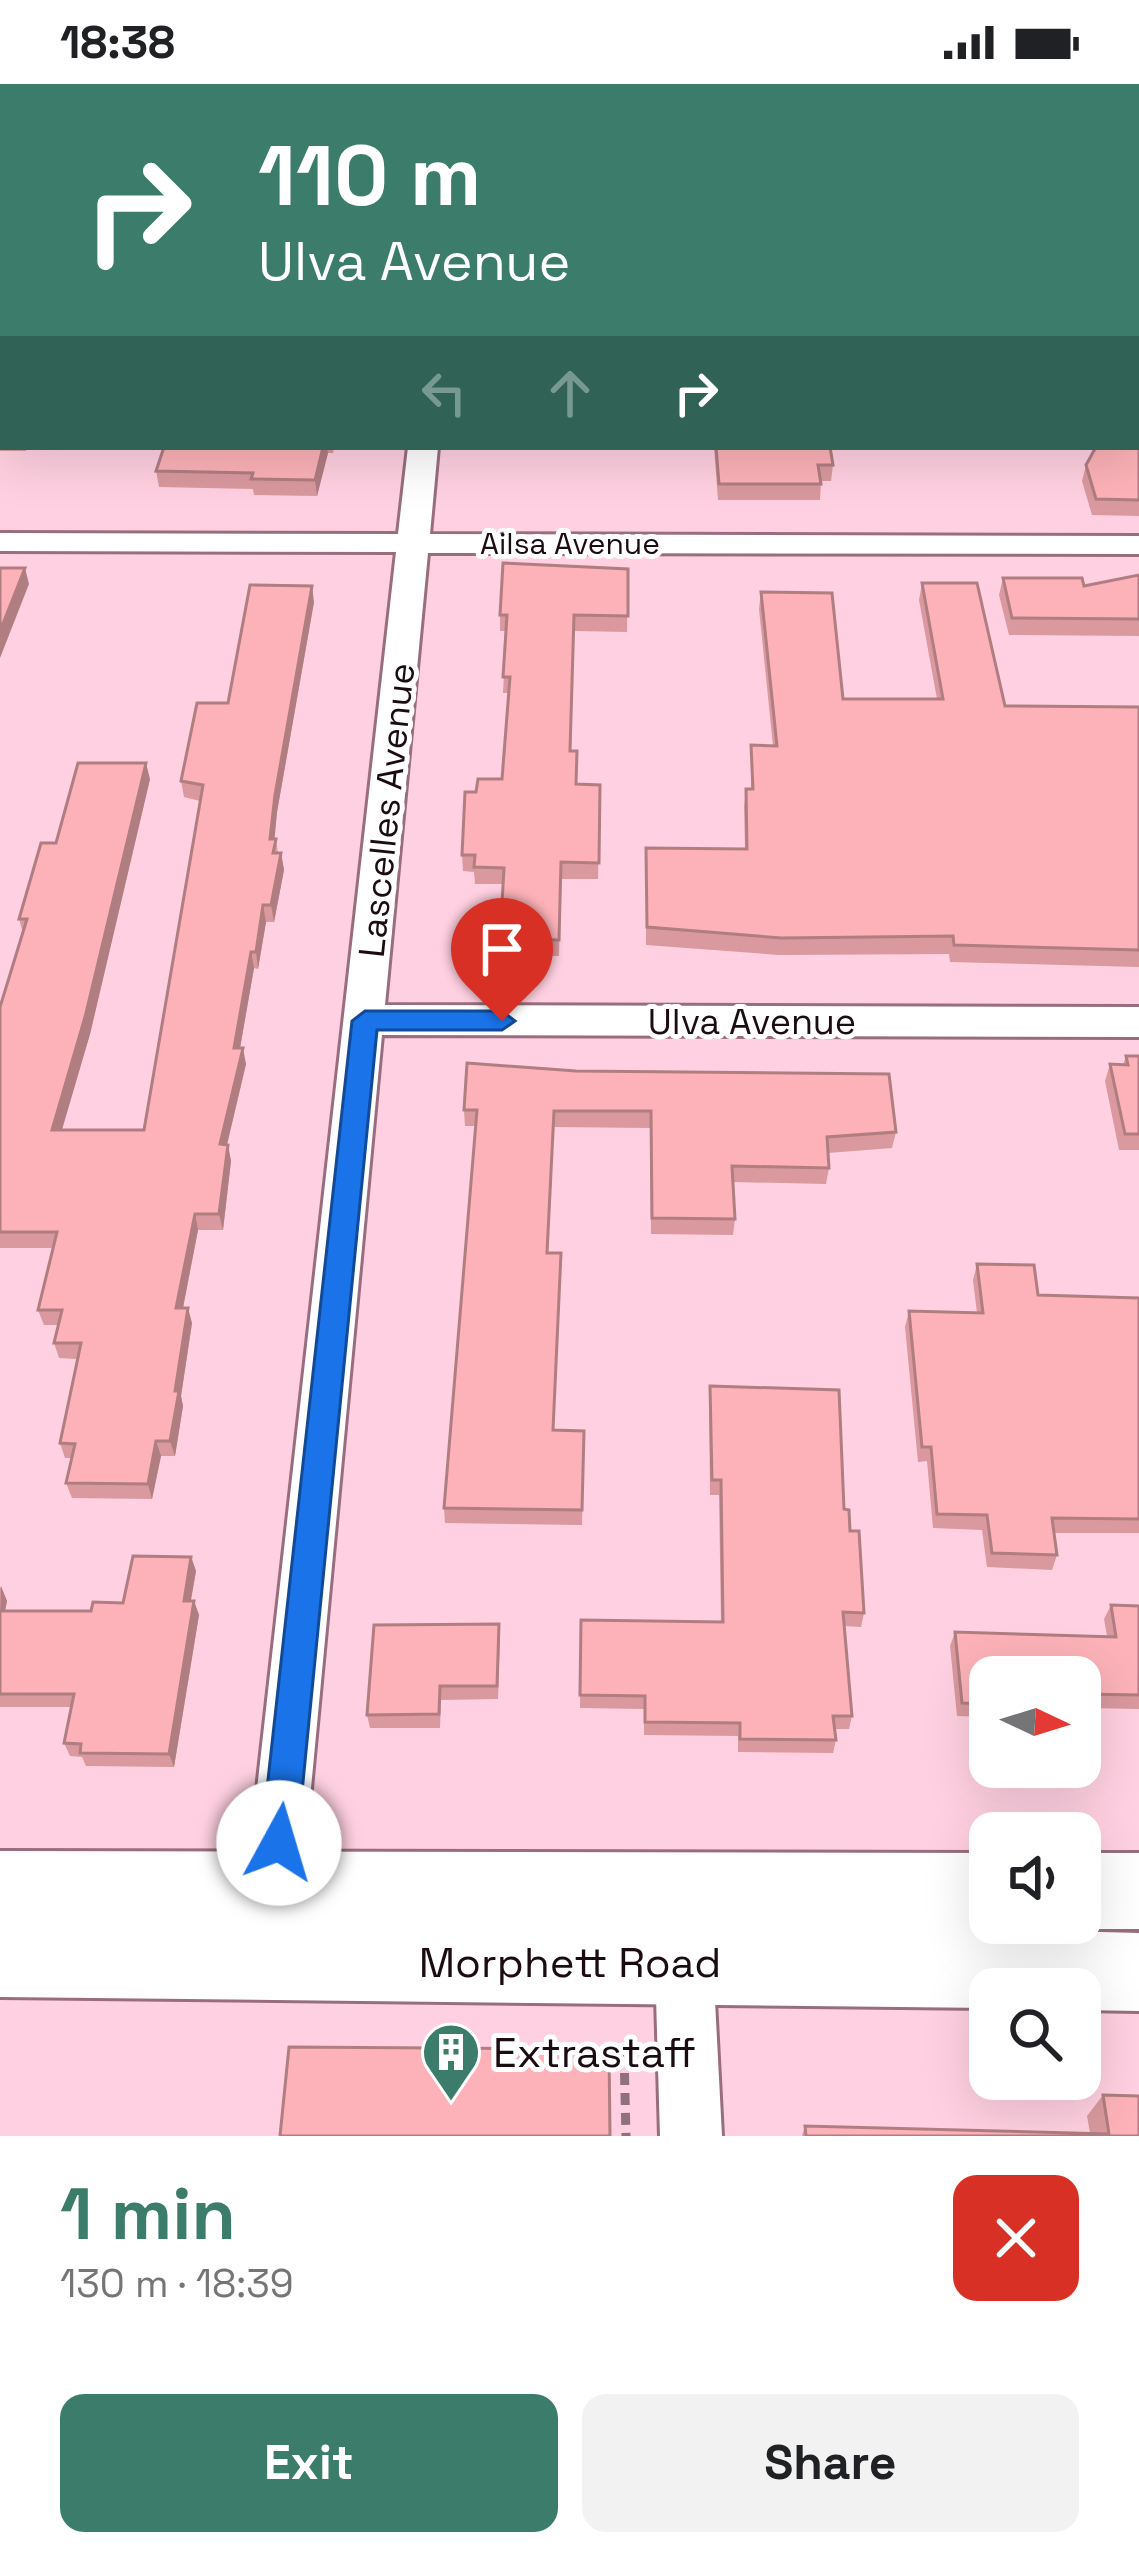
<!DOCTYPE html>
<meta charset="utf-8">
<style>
:root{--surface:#fff;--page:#f2f2f2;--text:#202124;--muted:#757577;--accent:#3c7c6b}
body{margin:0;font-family:"Space Grotesk",sans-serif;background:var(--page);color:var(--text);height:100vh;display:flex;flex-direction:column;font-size:45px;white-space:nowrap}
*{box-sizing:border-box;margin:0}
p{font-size:39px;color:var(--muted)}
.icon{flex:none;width:66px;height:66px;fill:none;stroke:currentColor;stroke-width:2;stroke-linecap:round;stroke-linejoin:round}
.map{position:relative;height:2052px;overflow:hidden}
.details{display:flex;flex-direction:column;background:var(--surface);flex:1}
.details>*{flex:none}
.top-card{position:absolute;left:0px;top:0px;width:1140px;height:366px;box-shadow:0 12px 48px #0002;background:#3c7c6b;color:#fff;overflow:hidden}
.needle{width:78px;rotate:94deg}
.tools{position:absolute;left:969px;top:1572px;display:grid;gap:24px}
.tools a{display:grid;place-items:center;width:132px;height:132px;border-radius:24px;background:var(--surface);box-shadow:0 12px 48px #0002;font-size:60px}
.pin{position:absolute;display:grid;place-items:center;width:102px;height:102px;color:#fff;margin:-123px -51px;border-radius:50% 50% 50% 0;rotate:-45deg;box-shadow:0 0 12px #0007}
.pin .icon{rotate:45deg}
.me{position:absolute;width:132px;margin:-66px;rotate:6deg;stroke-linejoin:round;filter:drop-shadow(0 0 9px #0008)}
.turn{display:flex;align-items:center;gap:42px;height:252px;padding:0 60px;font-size:54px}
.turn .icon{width:156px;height:156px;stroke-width:2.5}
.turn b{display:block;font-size:84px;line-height:102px}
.lanes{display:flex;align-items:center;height:114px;padding:0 60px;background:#0003;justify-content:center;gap:60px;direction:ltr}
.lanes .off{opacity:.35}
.round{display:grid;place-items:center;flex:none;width:126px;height:126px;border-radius:24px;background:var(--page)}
.head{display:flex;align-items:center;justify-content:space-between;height:204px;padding:0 60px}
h1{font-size:72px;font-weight:600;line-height:90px;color:var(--accent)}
.cta{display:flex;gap:24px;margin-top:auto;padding:24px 60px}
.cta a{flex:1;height:138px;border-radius:24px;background:var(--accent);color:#fff;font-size:48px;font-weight:600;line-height:138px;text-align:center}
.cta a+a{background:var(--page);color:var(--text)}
.status{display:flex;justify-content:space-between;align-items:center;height:84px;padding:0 60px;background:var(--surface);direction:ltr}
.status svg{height:33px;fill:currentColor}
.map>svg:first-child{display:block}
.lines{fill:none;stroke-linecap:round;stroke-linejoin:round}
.minor-casing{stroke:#986e7f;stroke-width:6}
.secondary-casing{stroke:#986e7f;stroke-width:6}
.path{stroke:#90707c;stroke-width:9;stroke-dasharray:12 8;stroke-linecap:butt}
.minor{fill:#fff;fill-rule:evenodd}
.secondary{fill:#fff;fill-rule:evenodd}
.wall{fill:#d9999e}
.shaded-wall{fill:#b07d81}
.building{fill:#fcb2b8;stroke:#b07d81;stroke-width:3}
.route{fill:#1a73e8;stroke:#114b97;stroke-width:3}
.labels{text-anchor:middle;stroke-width:10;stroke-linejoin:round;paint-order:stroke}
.far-street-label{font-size:30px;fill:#1b0b12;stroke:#fff}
.street-label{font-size:36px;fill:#1b0b12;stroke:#fff}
.near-street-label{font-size:42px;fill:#1b0b12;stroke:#fff}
.near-poi-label{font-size:42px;fill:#1b0b12;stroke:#fff;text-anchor:start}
</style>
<div class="status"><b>18:38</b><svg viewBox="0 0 49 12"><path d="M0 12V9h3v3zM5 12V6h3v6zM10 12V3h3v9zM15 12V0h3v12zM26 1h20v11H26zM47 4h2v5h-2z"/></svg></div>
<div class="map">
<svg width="1139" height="2052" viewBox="0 0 1139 2052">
<rect width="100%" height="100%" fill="#ffd0e1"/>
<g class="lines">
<defs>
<g id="minor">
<rect x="448" y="0" width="22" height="3"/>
<polygon points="1094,0 1116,0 1117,3 1095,3"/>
<rect x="1137" y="68" width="2" height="19"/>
<polygon points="0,78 3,78 0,98"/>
<rect x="1137" y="152" width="2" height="16"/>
<polygon points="408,363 438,363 430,450 1139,452 1139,470 428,469 385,921 1139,923 1139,953 382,951 300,1821 292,1841 272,1849 252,1841 244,1821 396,468 0,467 0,449 398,450"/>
<polygon points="684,1849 705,1857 713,1878 722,2052 660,2052 655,1878 663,1857"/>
</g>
<g id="secondary">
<polygon points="0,1767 990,1769 990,1839 1006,1839 990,1845 1139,1849 1139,1927 1080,1926 1080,1905 990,1905 990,1924 0,1913"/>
<polygon points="1080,1769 1139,1769 1139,1845 1080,1845 1064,1839 1080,1839"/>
</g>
</defs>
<use href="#minor" class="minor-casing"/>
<use href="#secondary" class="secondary-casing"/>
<polyline class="path" points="624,1969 626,2052"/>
<use href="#minor" class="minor"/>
<use href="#secondary" class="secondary"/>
</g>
<g class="wall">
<polygon points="91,0 188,0 187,3 90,3"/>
<polygon points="0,266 3,266 3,363 27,363 26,367 0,367"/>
<polygon points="1139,285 1139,432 1092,431 1082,397 1086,381"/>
<polygon points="164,363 334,363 333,369 328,369 317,412 254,411 253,405 159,403 156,387"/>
<polygon points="714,363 830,363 833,381 831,397 821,397 820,416 718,416"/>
<polygon points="628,485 627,548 574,547 570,667 576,700 600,701 598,795 561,795 559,872 501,872 503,800 475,800 474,788 463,787 462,771 476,708 502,695 508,609 503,609 506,547 500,547 500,531"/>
<polygon points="1139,491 1139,552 1009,551 999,511 1003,494 1084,502"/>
<polygon points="922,499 1005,622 1139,623 1139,883 950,878 949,870 779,871 646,861 646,764 745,765 744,723 746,705 751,705 751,661 773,662 759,525 761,508 843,615 937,615 919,516"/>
<polygon points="314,518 277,728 274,755 276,755 278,769 281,769 284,786 274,838 266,838 258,885 254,884 240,964 246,980 227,1061 231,1077 223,1146 198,1146 183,1224 192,1239 181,1312 183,1322 175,1372 161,1372 152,1415 72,1414 66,1399 72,1374 65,1374 60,1359 77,1275 59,1274 54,1259 58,1241 44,1241 38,1226 53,1164 0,1164 0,923 23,849 19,835 56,759 150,695 90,950 62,1046 144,1046 200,717 184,713 181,697 228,619"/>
<polygon points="1126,972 1139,972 1139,1066 1119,1066 1105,997 1110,980 1123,981"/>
<polygon points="467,979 896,1048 892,1064 828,1069 829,1084 826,1100 733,1098 735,1135 733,1151 651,1150 650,1044 554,1043 548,1169 554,1346 584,1347 582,1441 445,1439 444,1424 475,1042 465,1042 464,1026"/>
<polygon points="977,1180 1038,1211 1139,1214 1139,1449 1054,1449 1057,1471 1052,1486 987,1483 982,1446 933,1444 927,1377 918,1378 905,1243 909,1227 977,1229 973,1196"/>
<polygon points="710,1302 844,1425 850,1447 864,1529 861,1543 844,1542 852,1632 849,1645 835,1645 836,1656 833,1669 738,1668 738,1652 644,1651 644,1625 580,1624 581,1536 721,1538 719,1411 710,1411 709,1317"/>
<polygon points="191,1473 196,1487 191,1517 194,1517 199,1531 174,1683 86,1682 82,1673 70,1672 64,1659 71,1623 0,1623 0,1502 7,1517 5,1527 91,1527 123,1519"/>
<polygon points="1111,1521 1139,1522 1139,1625 1086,1624 1080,1636 1080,1593 990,1593 990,1659 988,1659 985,1633 957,1632 950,1562 955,1548 1107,1552 1104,1535"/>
<polygon points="500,1554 498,1615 441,1616 440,1644 370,1644 367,1631"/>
<polygon points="1103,2011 1139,2052 802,2052 805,2042 1090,2049 1087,2032"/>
</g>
<g class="shaded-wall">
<polygon points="323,363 327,363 328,369 317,412 315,396"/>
<polygon points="25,484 29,500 0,574 0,547"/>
<polygon points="312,502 314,518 277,728 273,772 270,755 275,711"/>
<polygon points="146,679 150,695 90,950 57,1062 52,1046"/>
<polygon points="281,769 284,786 274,838 271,821"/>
<polygon points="263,821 266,838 258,885 256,868"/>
<polygon points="251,868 254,884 237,981 234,964"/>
<polygon points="243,964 246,980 223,1077 220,1060"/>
<polygon points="228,1061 231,1077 223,1146 219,1130"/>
<polygon points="195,1130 198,1146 180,1239 176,1224"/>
<polygon points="188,1224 192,1239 181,1312 183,1322 175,1372 170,1357 175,1307"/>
<polygon points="156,1357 161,1372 152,1415 148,1400"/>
<polygon points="191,1473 196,1487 188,1531 184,1517"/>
<polygon points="1,1502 7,1517 2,1541 0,1537"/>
<polygon points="194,1517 199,1531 174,1683 169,1670"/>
</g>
<g class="building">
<polygon points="91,0 157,0 156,3 90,3"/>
<polygon points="330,0 390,0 389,3 329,3"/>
<polygon points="518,0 932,0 932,3 517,3"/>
<rect x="0" y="266" width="3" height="85"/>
<polygon points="1137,280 1139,285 1139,416 1096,415 1086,381 1096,363 1137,363"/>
<polygon points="164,363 323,363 315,396 251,395 253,389 156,387"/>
<polygon points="716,363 830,363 833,381 818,381 821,400 719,400"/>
<polygon points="503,479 628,485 628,532 574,531 570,667 577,667 576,700 600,701 599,779 561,778 559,856 500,855 504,784 474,783 475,771 462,771 465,708 476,708 478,695 502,695 510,593 503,593 507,531 500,531"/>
<polygon points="0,484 25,484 0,547"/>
<polygon points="1139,491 1139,535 1012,534 1003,494 1082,494 1084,502"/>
<polygon points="922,499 977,499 1005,622 1139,623 1139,866 954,861 953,852 781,854 647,843 646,764 747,765 746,705 753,705 751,661 777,662 761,508 832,509 843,615 943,615"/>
<polygon points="250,501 312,502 275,711 270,755 276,755 273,769 281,769 271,821 263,821 256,868 251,868 234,964 243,964 220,1060 228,1061 219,1130 195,1130 176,1224 188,1224 175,1307 179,1307 170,1357 156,1357 148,1400 66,1399 75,1360 60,1359 81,1259 54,1259 62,1226 38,1226 57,1148 0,1148 0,923 27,835 19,835 41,759 56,759 78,679 146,679 85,933 52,1046 144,1046 203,701 181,697 197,619 228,619"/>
<polygon points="1126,972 1139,972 1139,1050 1125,1050 1110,980 1128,981"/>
<polygon points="467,979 576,987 889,990 896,1048 827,1053 829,1084 732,1082 735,1135 652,1134 651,1027 554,1027 547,1169 561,1169 553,1346 584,1347 582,1426 444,1424 477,1026 464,1026"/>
<polygon points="977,1180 1034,1181 1038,1211 1139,1214 1139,1435 1052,1434 1057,1471 992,1469 987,1431 937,1430 931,1363 922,1363 909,1227 983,1229"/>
<polygon points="710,1302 839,1306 844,1425 849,1426 850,1447 859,1447 864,1529 843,1528 852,1632 833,1632 836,1656 740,1655 740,1639 645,1638 645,1612 580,1611 581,1536 723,1538 721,1396 712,1396"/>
<polygon points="133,1472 191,1473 184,1517 194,1517 169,1670 80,1669 81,1660 64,1659 74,1610 0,1610 0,1527 91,1527 93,1518 123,1519"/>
<polygon points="1111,1521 1139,1522 1139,1611 1084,1610 1086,1623 1080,1623 1080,1593 990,1593 990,1620 962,1619 955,1548 1116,1553"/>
<polygon points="499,1540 497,1602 440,1602 439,1630 367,1631 374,1541"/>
<polygon points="289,1963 609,1965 610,2052 280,2052"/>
<polygon points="1103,2011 1139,2012 1139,2052 806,2052 805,2042 1109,2050"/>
</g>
<polygon class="route" points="365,927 502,927 515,937 502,946 377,946 297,1759 292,1772 279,1777 266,1772 261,1759 352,937"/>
<defs>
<symbol id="building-pin" viewBox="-11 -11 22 30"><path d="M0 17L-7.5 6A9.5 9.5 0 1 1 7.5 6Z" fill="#3c7c6b" stroke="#fff"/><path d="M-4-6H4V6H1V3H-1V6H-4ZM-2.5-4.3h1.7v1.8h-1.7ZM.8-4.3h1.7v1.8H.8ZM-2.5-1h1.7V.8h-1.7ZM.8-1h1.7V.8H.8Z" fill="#fff"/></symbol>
</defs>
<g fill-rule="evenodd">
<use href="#building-pin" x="418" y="1935" width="66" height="90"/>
</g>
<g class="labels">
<g class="far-street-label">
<text x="570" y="470">Ailsa Avenue</text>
</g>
<g class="street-label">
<text transform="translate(386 726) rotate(-84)" y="13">Lascelles Avenue</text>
<text x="752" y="950">Ulva Avenue</text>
</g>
<g class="near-street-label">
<text x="570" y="1893">Morphett Road</text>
</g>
<g class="near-poi-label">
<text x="493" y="1983">Extrastaff</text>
</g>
</g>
</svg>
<div class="tools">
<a><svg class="needle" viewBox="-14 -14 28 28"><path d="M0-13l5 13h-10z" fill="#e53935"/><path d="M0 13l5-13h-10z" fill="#757577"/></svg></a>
<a><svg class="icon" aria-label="sound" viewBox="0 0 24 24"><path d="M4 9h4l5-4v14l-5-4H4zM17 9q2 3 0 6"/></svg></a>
<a><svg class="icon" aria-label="search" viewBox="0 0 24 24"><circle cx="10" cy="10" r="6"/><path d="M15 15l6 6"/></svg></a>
</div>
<div class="pin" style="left:502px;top:937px;background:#d93025"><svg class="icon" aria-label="arrive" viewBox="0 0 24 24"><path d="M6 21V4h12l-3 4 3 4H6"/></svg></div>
<svg class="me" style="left:279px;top:1759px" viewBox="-20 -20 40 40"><circle r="19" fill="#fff"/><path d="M0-13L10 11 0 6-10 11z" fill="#1a73e8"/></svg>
<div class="top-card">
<div class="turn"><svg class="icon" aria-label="right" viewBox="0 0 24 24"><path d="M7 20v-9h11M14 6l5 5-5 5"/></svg><div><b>110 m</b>Ulva Avenue</div></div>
<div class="lanes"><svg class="icon off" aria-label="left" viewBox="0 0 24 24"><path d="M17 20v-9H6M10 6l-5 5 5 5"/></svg><svg class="icon off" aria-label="ahead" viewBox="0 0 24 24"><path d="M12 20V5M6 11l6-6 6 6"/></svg><svg class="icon" aria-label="right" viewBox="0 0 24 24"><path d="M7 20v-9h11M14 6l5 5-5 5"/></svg></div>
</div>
</div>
<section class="details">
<div class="head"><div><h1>1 min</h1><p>130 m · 18:39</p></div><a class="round" style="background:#d93025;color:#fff"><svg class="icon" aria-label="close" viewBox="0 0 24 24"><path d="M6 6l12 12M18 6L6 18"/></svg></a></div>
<div class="cta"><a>Exit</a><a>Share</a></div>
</section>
